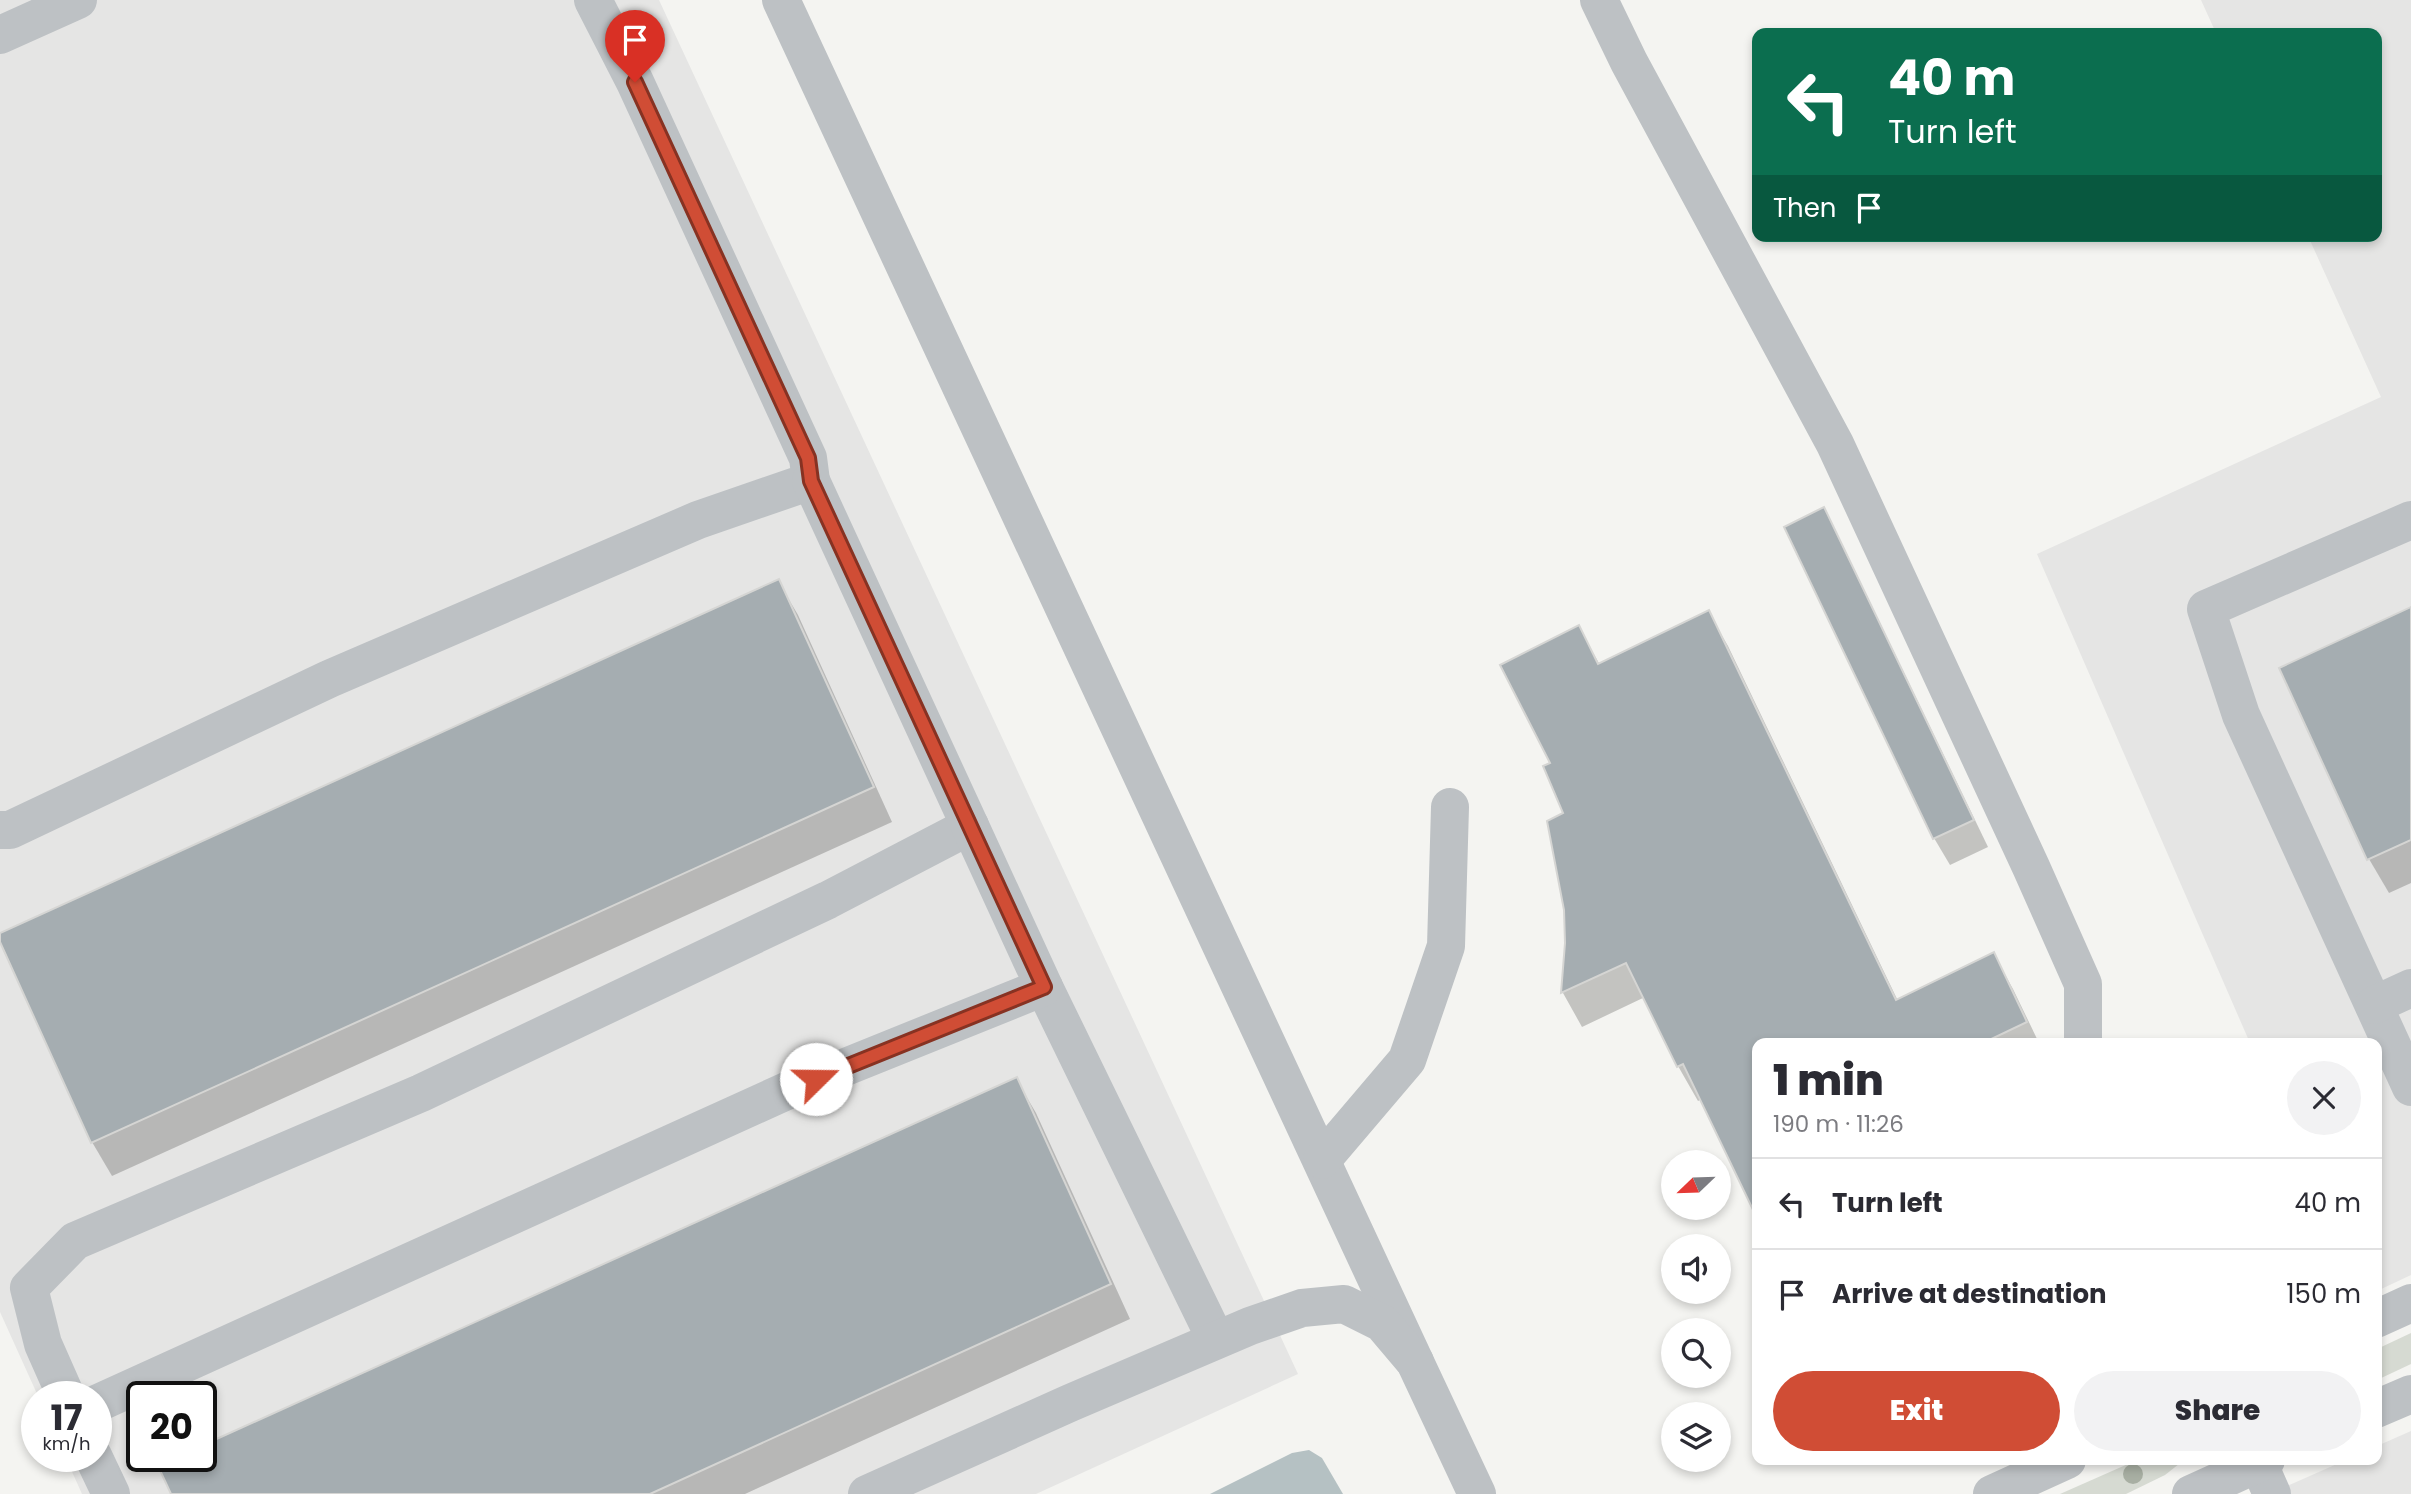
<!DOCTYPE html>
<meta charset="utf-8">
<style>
:root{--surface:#fff;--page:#f2f2f3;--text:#2b2b33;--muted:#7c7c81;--line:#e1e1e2;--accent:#d04d35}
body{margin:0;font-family:Poppins,sans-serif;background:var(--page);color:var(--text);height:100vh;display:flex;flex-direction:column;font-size:26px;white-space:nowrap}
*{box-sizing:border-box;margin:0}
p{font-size:23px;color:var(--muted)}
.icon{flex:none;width:38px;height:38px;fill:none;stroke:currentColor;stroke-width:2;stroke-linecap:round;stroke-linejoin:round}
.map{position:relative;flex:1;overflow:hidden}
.sheet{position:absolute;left:1752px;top:1038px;width:630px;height:427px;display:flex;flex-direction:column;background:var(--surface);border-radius:14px;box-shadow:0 4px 10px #0003}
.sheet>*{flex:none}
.banner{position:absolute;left:1752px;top:28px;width:630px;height:214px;border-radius:14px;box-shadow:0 4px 10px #0003;background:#0b6e4f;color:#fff;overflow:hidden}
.needle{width:46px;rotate:247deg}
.controls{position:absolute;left:1661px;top:1150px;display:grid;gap:14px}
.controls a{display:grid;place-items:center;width:70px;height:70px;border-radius:50%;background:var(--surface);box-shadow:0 4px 10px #0003;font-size:35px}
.speed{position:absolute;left:21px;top:1381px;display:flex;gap:14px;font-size:35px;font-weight:700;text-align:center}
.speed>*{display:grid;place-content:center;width:91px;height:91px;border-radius:50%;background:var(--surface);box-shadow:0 4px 10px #0003;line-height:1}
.speed small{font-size:18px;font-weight:400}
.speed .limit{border:4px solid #111;border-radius:10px;background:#fff;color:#111}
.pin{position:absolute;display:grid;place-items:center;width:60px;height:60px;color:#fff;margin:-72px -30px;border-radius:50% 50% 50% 0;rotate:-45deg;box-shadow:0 0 7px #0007}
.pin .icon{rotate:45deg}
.me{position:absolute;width:77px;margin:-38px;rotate:68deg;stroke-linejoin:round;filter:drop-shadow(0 0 5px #0008)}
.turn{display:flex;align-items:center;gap:24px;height:147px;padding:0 21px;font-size:32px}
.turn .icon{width:91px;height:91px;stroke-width:2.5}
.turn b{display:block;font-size:49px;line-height:60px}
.then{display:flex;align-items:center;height:66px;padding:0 21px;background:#0003;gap:14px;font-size:26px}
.round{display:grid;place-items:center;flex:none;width:74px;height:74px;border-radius:37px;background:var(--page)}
.head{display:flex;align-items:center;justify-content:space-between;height:119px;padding:0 21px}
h1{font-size:42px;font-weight:800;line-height:52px}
.action{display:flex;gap:14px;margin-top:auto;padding:14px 21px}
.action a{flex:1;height:80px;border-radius:42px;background:var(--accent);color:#fff;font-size:28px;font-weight:800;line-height:80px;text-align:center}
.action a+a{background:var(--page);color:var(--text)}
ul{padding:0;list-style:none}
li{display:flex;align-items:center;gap:21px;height:91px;padding:0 21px;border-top:2px solid var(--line)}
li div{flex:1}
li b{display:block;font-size:26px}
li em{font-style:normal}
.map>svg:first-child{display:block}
.built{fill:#e5e5e4;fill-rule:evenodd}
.green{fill:#d6dad2}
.water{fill:#b5c1c3}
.shadow{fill:#0003}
.building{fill:#a5adb1;stroke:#d5d5d3;stroke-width:2}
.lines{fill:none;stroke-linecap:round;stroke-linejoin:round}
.minor{stroke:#bdc1c4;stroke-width:38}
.tree{fill:#a8afa3}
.route-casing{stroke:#873222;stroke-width:18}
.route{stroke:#d04d35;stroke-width:12}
</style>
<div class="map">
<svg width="2411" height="1494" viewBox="0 0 2411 1494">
<rect width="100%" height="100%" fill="#f4f4f1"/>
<g class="built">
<path d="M0 0H659L1298 1374 1036 1494H82L65 1456H96V1396H38L0 1312ZM142 1396H201V1456H142Z"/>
<polygon points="2201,0 2411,0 2411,1275 2377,1291 2376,1043 2250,1043 2037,554 2381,397 2308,236 2376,236 2376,33 2216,33"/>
<polygon points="2411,1431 2411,1494 2269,1494 2346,1460 2376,1460 2377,1446"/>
</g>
<g class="green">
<polygon points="2411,1333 2411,1364 2377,1380 2377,1349"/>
<polygon points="2137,1460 2184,1460 2165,1475 2126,1494 2060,1494"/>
</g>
<polygon class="water" points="1309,1450 1322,1458 1343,1494 1210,1494 1292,1453"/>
<g class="shadow">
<polygon points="1823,509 1838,536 1988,847 1950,865 1934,838 1786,528"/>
<polygon points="778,581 798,615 892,822 112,1176 92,1142 0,935"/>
<polygon points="2411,609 2411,883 2389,893 2369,859"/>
<polygon points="1708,612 1728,646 1898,1001 1994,955 2013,989 2039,1043 1757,1043 1757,1214 1702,1099 1698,1101 1678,1066 1645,997 1582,1027 1563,993 1566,943 1565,814 1553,764 1579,628 1600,665"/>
<polygon points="1016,1079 1036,1113 1130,1319 745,1494 173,1494 185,1456 201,1456"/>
</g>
<g class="building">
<polygon points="1824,507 1974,820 1933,839 1784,527"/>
<polygon points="779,579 874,787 91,1143 0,942 0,933"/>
<polygon points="2411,607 2411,840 2367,860 2279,668"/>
<polygon points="1709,610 1896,1000 1994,952 2027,1022 1983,1043 1757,1043 1756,1216 1683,1064 1677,1067 1626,963 1561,993 1565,943 1564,910 1547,821 1563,813 1543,766 1550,763 1500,665 1579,625 1598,664"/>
<polygon points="1017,1077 1111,1284 650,1494 171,1494 158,1466 180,1456 201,1456 201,1446"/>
</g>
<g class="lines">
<g class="minor">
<polyline points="781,0 1415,1362"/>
<polyline points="1599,0 1629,62 1835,444 2031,867 2083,984 2083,1043"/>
<polyline points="0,35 78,0"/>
<polyline points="2411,520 2206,609 2241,715 2411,1087"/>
<polyline points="0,830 10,830 329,679 698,520 811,481 808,458 635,82 593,0"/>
<polyline points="1044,987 1216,1340"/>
<polyline points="2374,1005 2411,988"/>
<polyline points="1322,1160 1407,1060 1446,946 1450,807"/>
<polyline points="2376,1319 2411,1303"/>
<polyline points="66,1396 43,1344 29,1288 75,1241 421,1093 828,900 970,826 811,481"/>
<polyline points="96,1404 791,1089 1044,987 970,826"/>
<polyline points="2376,1409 2411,1394"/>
<polyline points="93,1456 111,1494"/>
<polyline points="2257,1460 2272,1494"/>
<polyline points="867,1494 1070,1403 1250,1326 1302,1308 1344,1304 1382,1323 1415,1362 1477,1494"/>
<polyline points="1992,1494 2067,1460"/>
<polyline points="2191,1494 2266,1460"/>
</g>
</g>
<circle class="tree" cx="2133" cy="1474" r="10"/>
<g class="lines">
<defs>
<polyline id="route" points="635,82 808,458 811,481 1044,987 816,1079"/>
</defs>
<use href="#route" class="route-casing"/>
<use href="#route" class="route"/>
</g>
</svg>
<div class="controls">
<a><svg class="needle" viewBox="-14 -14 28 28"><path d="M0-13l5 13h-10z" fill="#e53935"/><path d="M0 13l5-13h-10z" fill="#7c7c81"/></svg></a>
<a><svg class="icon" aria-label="sound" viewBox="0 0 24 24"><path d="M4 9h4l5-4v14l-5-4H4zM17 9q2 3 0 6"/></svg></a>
<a><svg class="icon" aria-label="search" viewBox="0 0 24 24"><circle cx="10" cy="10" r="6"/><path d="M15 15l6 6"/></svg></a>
<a><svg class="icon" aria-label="layers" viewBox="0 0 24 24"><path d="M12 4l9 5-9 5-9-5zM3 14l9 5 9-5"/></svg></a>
</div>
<div class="speed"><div>17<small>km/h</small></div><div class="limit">20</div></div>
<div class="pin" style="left:635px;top:82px;background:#d93025"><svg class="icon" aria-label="arrive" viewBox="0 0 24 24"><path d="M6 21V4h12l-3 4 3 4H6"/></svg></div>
<svg class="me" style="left:816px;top:1079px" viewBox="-20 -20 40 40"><circle r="19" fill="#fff"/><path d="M0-13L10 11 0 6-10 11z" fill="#d04d35"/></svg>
<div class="banner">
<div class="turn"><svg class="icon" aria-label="left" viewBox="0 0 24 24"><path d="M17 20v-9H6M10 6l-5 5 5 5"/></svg><div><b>40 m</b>Turn left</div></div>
<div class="then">Then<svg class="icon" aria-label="arrive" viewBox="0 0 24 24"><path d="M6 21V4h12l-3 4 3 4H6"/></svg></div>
</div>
<section class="sheet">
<div class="head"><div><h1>1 min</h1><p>190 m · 11:26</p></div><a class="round"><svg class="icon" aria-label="close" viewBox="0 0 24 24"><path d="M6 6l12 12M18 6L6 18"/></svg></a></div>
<ul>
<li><svg class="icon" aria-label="left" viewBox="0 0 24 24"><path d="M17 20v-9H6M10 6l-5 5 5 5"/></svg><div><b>Turn left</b></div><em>40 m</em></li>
<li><svg class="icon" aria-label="arrive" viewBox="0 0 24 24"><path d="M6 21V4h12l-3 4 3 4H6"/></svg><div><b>Arrive at destination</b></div><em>150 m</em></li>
</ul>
<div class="action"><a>Exit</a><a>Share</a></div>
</section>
</div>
